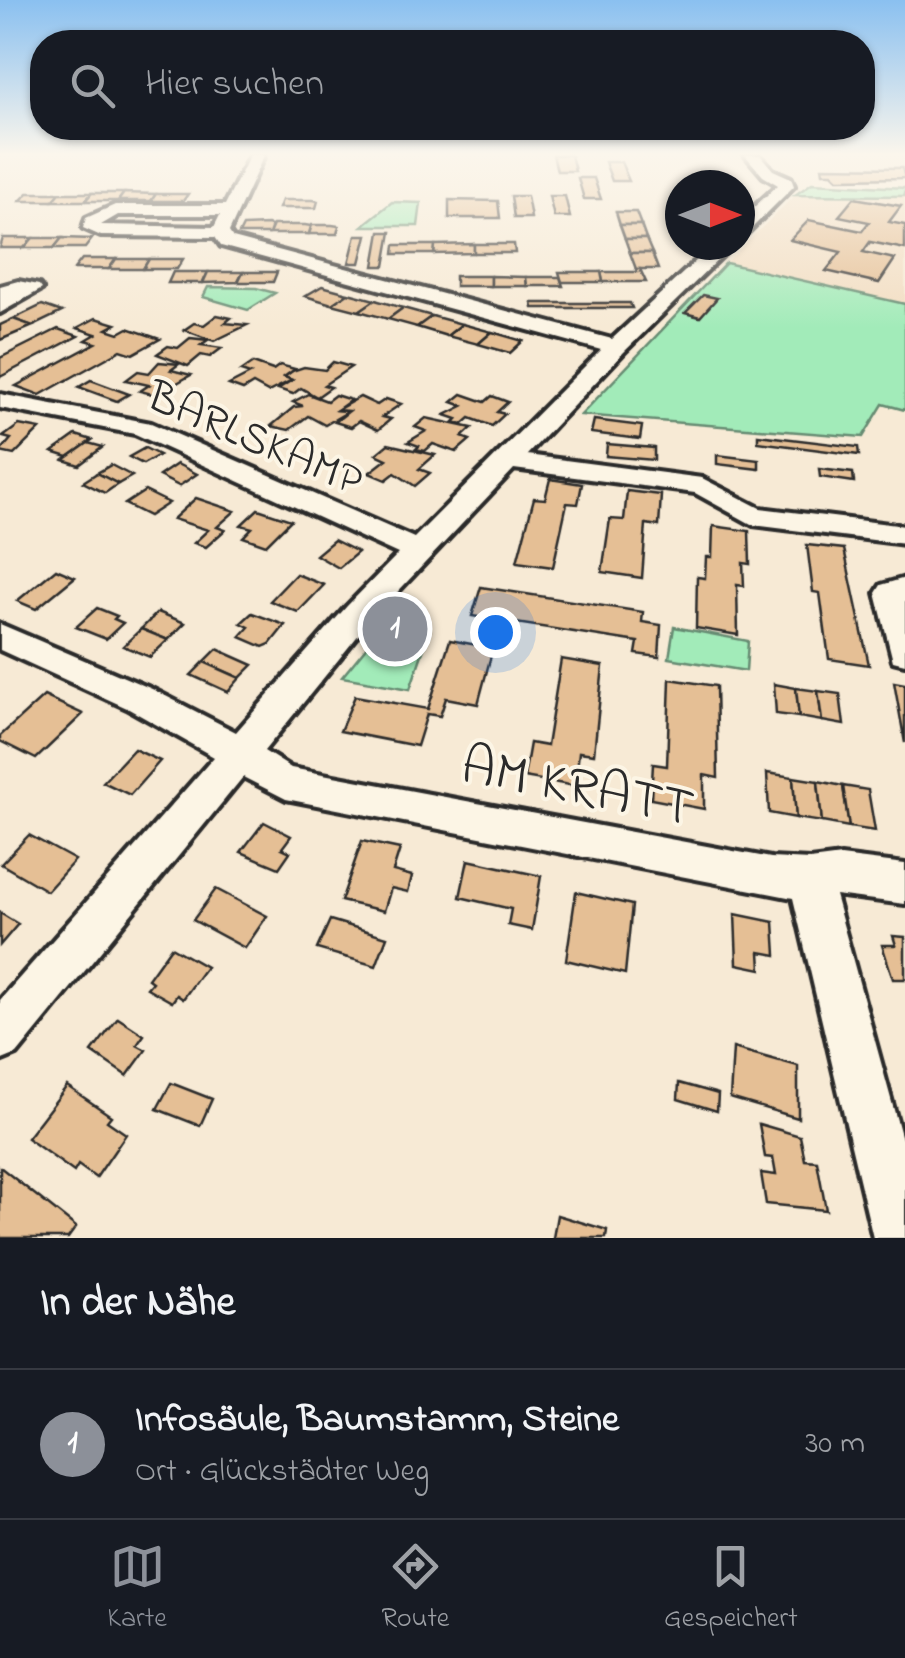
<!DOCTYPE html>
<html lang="de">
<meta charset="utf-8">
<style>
:root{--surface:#171b24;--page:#20242c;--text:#f1f3f6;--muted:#9ea1a6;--line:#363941;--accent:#8c9099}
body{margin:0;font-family:"Indie Flower",sans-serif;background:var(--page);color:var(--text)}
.compass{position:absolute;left:665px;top:170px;width:90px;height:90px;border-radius:50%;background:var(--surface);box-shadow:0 2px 8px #0004;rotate:90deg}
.you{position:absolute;left:495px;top:632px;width:35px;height:35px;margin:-25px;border:8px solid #fff;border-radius:50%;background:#1a73e8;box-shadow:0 0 0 15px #1a73e833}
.badge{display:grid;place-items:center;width:65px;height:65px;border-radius:50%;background:var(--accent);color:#fff;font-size:32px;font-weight:700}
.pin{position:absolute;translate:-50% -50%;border:5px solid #fff;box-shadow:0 2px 10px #0006}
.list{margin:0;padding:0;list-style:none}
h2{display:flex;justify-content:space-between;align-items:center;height:130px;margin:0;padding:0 40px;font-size:42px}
h2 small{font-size:32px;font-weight:400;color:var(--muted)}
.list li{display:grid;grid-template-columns:65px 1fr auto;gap:30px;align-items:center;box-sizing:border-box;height:150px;padding:0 40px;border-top:2px solid var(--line)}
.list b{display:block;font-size:38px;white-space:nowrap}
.list p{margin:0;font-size:32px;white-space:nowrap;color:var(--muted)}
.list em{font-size:32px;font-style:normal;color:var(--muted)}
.icon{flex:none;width:55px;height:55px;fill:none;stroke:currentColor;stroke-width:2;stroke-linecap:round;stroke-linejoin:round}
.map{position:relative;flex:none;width:905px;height:1238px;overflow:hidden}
.search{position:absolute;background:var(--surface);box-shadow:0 2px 8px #0004;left:30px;right:30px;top:30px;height:110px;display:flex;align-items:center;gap:25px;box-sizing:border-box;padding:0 35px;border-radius:40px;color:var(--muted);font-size:38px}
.sheet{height:280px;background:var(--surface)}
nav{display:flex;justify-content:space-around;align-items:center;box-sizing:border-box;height:140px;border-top:2px solid var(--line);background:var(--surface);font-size:28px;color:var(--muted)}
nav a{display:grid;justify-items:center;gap:5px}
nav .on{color:var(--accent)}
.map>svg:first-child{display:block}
</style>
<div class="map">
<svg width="905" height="1238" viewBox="0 0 905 1238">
<rect width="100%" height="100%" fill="#f7ead5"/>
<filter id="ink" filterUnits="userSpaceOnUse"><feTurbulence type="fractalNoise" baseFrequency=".01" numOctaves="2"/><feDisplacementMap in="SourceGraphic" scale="20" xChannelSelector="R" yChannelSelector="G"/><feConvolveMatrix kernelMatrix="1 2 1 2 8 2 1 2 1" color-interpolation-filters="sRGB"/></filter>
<g filter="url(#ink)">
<polygon fill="#f2ddc2" points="795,195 905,196 905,304 726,263"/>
<g fill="#a2ebb9" stroke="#668b72" stroke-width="2.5">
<polygon points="812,183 905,188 905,196 795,195"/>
<polygon points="392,202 421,203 418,226 362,226"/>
<polygon points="726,263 905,304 905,410 883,404 863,437 581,415"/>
<polygon points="208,287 256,288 275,293 248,310 203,297"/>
<polygon points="386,623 430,631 410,689 342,677"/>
<polygon points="674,627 748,641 746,671 669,658"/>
</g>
<g fill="#e5bf95" stroke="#2b2b2b" stroke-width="2.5">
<polygon points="553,155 571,155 575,171 557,171"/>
<polygon points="605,162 621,162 629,181 612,181"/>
<polygon points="822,167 902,168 905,178 838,179 832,173 823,173"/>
<polygon points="578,178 594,178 601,199 584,199"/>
<polygon points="28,193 60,193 53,201 20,201"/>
<polygon points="60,193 92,193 85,201 53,201"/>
<polygon points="92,193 124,193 118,201 85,201"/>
<polygon points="124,193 156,194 151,201 118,201"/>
<polygon points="156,194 188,194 183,201 151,201"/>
<polygon points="511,196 527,196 531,218 514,218"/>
<polygon points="549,196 565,196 570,217 554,217"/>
<polygon points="854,198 901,206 889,222 905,225 905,249 870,242 863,252 895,259 879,283 826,271 841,252 790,240 809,220 862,231 869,222 839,216"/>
<polygon points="282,200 313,200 318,201 316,208 279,208"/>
<polygon points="449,200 498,201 500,218 449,218"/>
<polygon points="616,212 636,212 641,225 620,225"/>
<polygon points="273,225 305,225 311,226 309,234 269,234"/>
<polygon points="312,225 332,225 339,226 337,234 309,234"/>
<polygon points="620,225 641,225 646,239 625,239"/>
<polygon points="243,226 267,225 272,226 269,234 239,234"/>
<polygon points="380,232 391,232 385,266 374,266"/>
<polygon points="356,235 367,235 360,263 349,263"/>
<polygon points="3,238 33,238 24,248 0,248"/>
<polygon points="33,238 62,238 54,248 24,248"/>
<polygon points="62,238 92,239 85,248 54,248"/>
<polygon points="625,239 646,239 652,253 630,253"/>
<polygon points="474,244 474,253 434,254 435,245"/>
<polygon points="474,244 514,244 515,253 474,253"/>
<polygon points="395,245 435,245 434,254 394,254"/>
<polygon points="630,253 652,253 658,269 636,269"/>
<polygon points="82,259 116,259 109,269 74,269"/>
<polygon points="116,259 149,259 143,269 109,269"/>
<polygon points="149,259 183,259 177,269 143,269"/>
<polygon points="636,269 640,269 646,282 603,282 601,272 637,272"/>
<polygon points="173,272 208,272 203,283 168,283"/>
<polygon points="208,272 243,272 238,282 203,283"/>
<polygon points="243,272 277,272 273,282 238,282"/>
<polygon points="559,272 601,272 603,282 562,282"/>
<rect x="455" y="276" width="36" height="10"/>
<polygon points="491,276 526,277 527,286 491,286"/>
<polygon points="526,277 560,277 563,286 527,286"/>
<polygon points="322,286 348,293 332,304 305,296"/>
<polygon points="348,293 375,300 359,311 332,304"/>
<polygon points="703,295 717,298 700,317 685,313"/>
<polygon points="375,300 403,308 388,319 359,311"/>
<polygon points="532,303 630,303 632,308 533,308"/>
<polygon points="42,305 62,312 33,326 13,319"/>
<polygon points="403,308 432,316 417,327 388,319"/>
<polygon points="217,315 231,318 225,323 247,325 214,341 184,330 194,323 204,325"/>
<polygon points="432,316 462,324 447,336 417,327"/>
<polygon points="96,318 116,324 107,329 119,333 128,328 160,339 133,354 121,350 40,395 16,386 96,343 86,340 96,334 77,328"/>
<polygon points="13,319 33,326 0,340 0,325"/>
<polygon points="462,324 492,332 478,344 447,336"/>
<polygon points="58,329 78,336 0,377 0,358"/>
<polygon points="492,332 523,341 510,353 478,344"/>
<polygon points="190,338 208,340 201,345 222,348 210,357 201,355 188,366 157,354 168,346 178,348"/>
<polygon points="159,362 179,364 171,370 191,375 156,395 140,391 149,385 126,380 138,371 149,373"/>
<polygon points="333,362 351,367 324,385 331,387 317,397 301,388 293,394 278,389 292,380 284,377 292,371 304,367 325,370"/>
<polygon points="253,363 273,370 280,365 295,369 284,377 292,380 268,392 253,384 243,390 229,385 250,374 241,371"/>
<polygon points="91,380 129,394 117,401 79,387"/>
<polygon points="308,394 327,401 335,395 351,400 337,410 349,411 325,425 308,416 289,430 271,426 294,407 303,406 293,402"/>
<polygon points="462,394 485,402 492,396 508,402 497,412 505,414 492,426 470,418 462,425 454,422 457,419 445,415 463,406 452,402"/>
<polygon points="360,397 377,405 386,399 401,404 382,417 391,419 378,430 359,421 351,427 335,422 349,411 337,410"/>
<polygon points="426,418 472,428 462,437 470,440 456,452 433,444 425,451 416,449 419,446 408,442 426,431 415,427"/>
<polygon points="594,420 642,426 640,439 591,433"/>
<polygon points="19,425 40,429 14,455 0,452 11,439 3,437"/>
<polygon points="76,435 92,440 68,457 52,452"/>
<polygon points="758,435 858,447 859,455 758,442"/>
<polygon points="88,443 103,447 79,465 64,460"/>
<polygon points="388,444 435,455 419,469 430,473 415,486 395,473 386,480 369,473 387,459 376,454"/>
<polygon points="607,444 654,448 654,460 606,456"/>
<polygon points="145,448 159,455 143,464 129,457"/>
<polygon points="717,455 759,460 759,469 717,464"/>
<polygon points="177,464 197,474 179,486 159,476"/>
<polygon points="111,465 132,476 118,484 97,473"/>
<polygon points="819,469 853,473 854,482 820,477"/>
<polygon points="97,473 118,484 105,493 83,482"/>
<polygon points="550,479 582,484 578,504 567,503 553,567 517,562 534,498 545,499"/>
<polygon points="145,491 169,503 149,516 125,504"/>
<polygon points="627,491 661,495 659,526 646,524 642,578 602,572 610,519 624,520"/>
<polygon points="196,498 235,511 217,527 225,530 206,547 194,543 208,530 173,519"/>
<polygon points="258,509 291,520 266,545 243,537 252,528 241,525"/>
<polygon points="713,526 749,531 750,564 743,563 744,586 737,585 738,635 696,628 697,577 705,578 706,557 712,557"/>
<polygon points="334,540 358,552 339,568 316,555"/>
<polygon points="807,545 844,549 869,665 829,659 820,593 813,592"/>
<polygon points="56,569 75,577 36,609 17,601"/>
<polygon points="296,574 324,585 298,612 270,601"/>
<polygon points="481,587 643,612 642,622 661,625 659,657 636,654 638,642 472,616"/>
<polygon points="97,608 117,616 114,619 123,623 106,639 76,627"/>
<polygon points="158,612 185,623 168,640 141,629"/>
<polygon points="252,613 285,625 270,644 263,647 240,637 249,627 241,623"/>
<polygon points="141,629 168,640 150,657 123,646"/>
<polygon points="450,640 493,648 478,704 446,698 440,716 427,714 417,746 340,731 355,696 428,709"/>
<polygon points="217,649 253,665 240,678 204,662"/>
<polygon points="561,659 603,666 594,754 579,752 575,786 524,777 530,743 547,746"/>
<polygon points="204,662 240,678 228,692 191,675"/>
<polygon points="670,679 716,686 718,778 704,775 704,809 651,799 653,764 667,766"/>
<polygon points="894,682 905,684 905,743"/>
<polygon points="774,684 796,688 799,717 776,714"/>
<polygon points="796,688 818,691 822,721 799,717"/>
<polygon points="818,691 840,694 844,725 822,721"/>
<polygon points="44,696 83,714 36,759 0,741 0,736"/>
<polygon points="134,749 160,761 130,795 103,782"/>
<polygon points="767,773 793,777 796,818 769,813"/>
<polygon points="793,777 818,781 822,822 796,818"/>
<polygon points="818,781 843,786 849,827 822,822"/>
<polygon points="843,786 868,790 875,831 849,827"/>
<polygon points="264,822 291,836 282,848 290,852 279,868 241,852"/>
<polygon points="29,835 75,860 47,891 1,864"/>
<polygon points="362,841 400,849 393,871 412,876 408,892 391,888 384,911 341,901"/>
<polygon points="468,860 541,876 532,930 508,925 511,909 460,897"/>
<polygon points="216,889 267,916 245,948 193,920"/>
<polygon points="576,892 632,905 625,974 566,960"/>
<polygon points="0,913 18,924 0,945"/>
<polygon points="735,914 774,922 776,955 760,952 761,969 737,964"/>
<polygon points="330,920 387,937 376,966 317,949"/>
<polygon points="893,936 905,937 905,979 893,979 882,945 896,945"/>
<polygon points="171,947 206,967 183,999 177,995 172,1002 147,988 152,982 148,979"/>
<polygon points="118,1018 144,1035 137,1045 146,1050 127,1076 92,1052"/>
<polygon points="733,1048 798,1066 798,1118 730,1098"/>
<polygon points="171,1083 212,1099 200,1126 157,1109"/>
<polygon points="679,1083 718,1094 717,1111 678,1099"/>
<polygon points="67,1086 111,1116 107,1121 126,1134 96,1178 78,1165 74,1172 27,1138"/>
<polygon points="759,1124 800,1136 805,1160 817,1161 826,1210 766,1204 761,1173 776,1175 773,1158 765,1157"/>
<polygon points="0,1167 76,1227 68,1238 0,1238"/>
<polygon points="557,1215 607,1230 606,1238 553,1238"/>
</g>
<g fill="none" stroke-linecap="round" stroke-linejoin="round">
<g stroke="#2b2b2b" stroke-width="8">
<g id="minor">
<path d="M250,155H264L229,232L233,238L612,339L713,245H733L624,352L527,455L702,478L760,508L905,526V544L753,525L695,493L514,469L369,622L264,751L291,768L771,858L810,860L841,856L905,864V904L835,895L905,1150V1238H873L793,898L286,799L243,777L17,1054L0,1061V1000L214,757L127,708L0,650V624L152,689L236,732L347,606L398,554L135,434L0,408V394L151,423L414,538L601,350L221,246L215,237L101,236L83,228L86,218L115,205H225ZM118,215H220L214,227L101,225Z"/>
<polygon points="745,155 760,155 773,170 791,178 794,186 746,234 740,235 740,220 778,185 763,176"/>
<polygon points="18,281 39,285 42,289 0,313 0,286"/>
<polygon points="905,578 905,664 893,661 876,593 881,585"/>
</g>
</g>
<use href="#minor" fill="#fcf5e5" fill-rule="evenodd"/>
</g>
</g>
<linearGradient id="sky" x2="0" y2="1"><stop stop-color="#8ac0f0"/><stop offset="0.47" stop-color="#fbf6ec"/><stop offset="1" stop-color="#fbf6ec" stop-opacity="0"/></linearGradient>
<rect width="905" height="328" fill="url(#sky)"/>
<g text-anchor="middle" stroke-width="8" stroke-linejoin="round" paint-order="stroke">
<g font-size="45" fill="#2b2b2b" stroke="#fcf5e5">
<text transform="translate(256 436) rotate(23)" y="16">BARLSKAMP</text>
</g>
<g font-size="55" fill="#2b2b2b" stroke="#fcf5e5">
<text transform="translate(578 784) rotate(11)" y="19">AM KRATT</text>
</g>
</g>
</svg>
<svg class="compass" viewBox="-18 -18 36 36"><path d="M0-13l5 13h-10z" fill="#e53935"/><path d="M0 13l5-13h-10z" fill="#9ea1a6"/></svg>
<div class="you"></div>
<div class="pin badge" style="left:395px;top:629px">1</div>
<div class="search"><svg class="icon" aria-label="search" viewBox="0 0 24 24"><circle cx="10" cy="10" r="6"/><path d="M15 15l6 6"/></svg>Hier suchen</div>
</div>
<section class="sheet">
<h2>In der Nähe<small></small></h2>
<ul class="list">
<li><span class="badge">1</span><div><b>Infosäule, Baumstamm, Steine</b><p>Ort · Glückstädter Weg</p></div><em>30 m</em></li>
</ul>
</section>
<nav>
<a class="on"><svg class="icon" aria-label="map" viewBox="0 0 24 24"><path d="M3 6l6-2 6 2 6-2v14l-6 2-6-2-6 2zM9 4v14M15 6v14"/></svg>Karte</a>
<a><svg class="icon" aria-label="directions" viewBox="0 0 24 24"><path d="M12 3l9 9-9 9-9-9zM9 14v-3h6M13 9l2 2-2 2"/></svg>Route</a>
<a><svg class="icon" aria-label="saved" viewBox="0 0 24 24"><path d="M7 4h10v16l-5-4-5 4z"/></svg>Gespeichert</a>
</nav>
